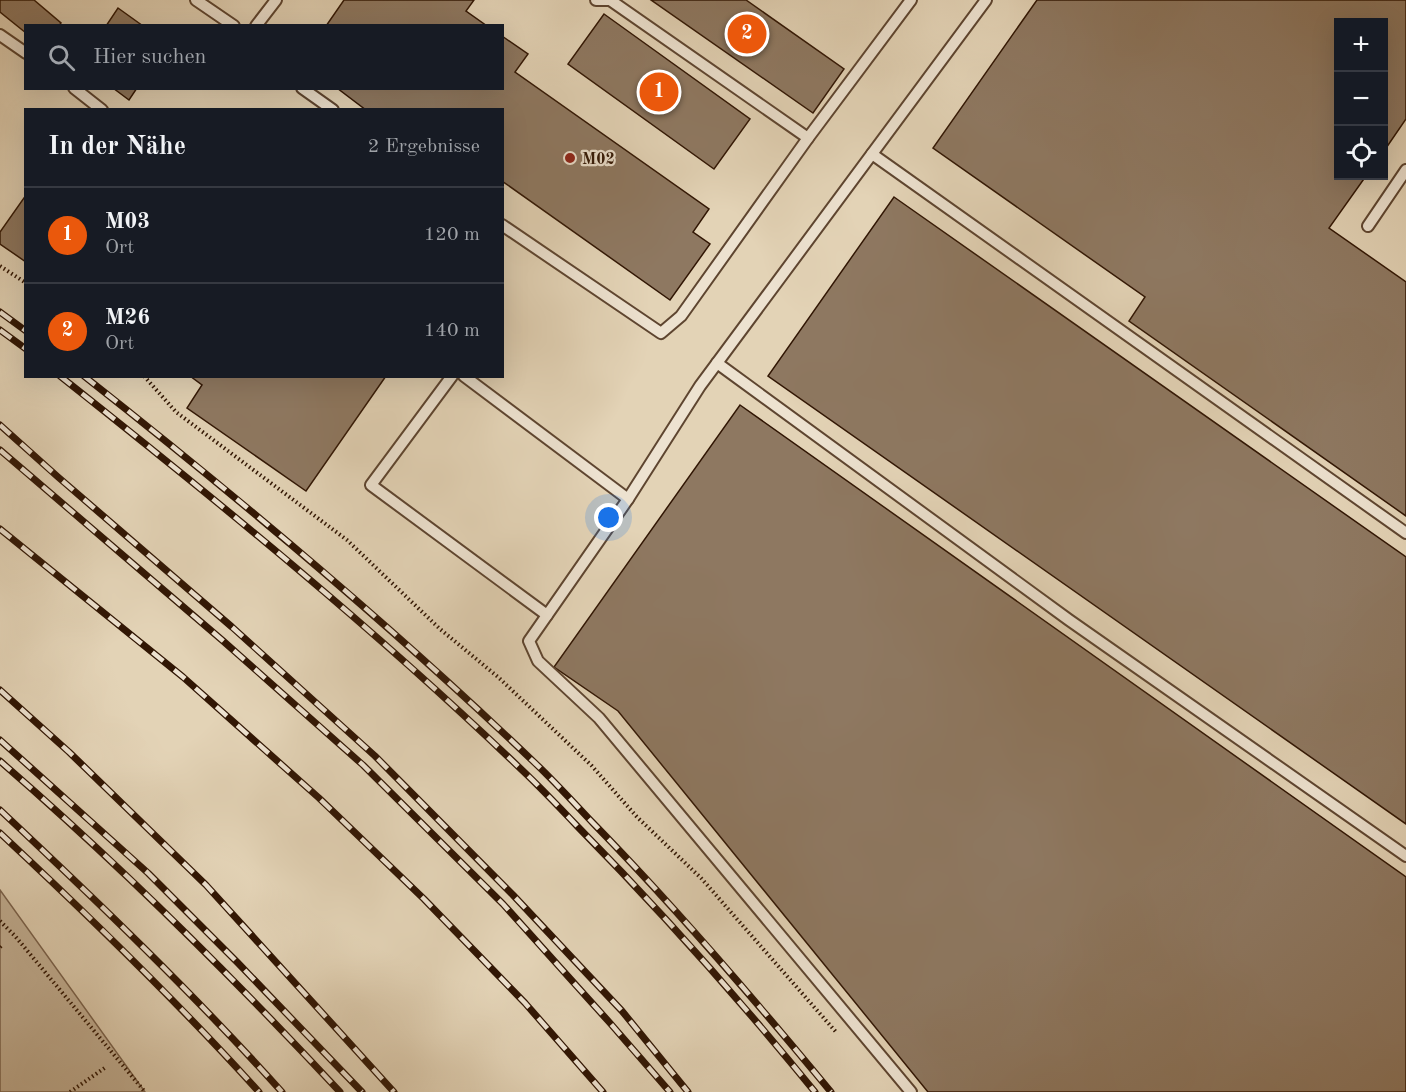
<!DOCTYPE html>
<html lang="de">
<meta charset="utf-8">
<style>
:root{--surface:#171b24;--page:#20242c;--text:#f1f3f6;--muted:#9ea1a6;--line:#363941;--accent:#ea580c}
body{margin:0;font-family:"Old Standard TT",serif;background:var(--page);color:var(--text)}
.controls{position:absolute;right:18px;top:18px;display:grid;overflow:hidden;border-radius:0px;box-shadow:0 6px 24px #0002}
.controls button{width:54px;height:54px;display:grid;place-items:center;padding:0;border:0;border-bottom:2px solid var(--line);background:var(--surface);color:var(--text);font:30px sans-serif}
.you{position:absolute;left:609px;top:518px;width:21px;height:21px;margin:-15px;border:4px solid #fff;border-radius:50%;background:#1a73e8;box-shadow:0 0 0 9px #1a73e833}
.badge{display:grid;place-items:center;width:39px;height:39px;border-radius:50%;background:var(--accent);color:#fff;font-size:20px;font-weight:700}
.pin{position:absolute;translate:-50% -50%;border:3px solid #fff;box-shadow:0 2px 6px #0006}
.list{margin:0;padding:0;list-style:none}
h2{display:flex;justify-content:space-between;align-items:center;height:78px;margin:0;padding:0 24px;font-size:26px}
h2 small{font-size:20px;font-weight:400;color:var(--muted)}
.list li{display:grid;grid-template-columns:39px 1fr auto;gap:18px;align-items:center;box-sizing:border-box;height:96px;padding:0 24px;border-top:2px solid var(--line)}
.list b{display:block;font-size:22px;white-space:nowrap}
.list p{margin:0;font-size:20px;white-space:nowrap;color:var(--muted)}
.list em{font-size:20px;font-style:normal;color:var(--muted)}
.icon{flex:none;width:33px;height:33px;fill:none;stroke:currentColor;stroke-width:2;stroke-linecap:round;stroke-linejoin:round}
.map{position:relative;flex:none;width:1406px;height:1092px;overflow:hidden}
.search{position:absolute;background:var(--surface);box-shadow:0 6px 24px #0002;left:24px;top:24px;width:480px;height:66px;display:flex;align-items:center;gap:15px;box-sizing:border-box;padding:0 21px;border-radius:0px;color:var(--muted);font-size:22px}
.panel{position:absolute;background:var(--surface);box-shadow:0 6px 24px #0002;left:24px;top:108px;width:480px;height:270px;border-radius:0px}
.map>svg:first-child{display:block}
</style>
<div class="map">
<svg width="1406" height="1092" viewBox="0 0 1406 1092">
<rect width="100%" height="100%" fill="#e3d3b6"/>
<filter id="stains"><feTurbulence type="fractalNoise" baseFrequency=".00333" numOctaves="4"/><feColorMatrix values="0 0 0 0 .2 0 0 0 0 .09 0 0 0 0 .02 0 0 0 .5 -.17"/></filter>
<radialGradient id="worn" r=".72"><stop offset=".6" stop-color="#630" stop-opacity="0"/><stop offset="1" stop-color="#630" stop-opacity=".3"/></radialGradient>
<polygon fill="#c5b398" stroke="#7b644e" stroke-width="1.5" points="0,890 145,1092 0,1092"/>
<g fill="#8e7861" stroke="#311604" stroke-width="1.5">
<polygon points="0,0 34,0 61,23 59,26 26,26 26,33 0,12"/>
<polygon points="344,0 474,0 466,11 487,26 326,26"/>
<polygon points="651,0 746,0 844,69 813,113"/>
<polygon points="1037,0 1406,0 1406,119 1384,151 1384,22 1338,22 1338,176 1366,176 1329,228 1406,282 1406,516 1129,321 1145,297 933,148"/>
<polygon points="118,8 143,26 106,26"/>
<polygon points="604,14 750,119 714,169 568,64"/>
<polygon points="502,36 528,54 515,72 709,209 693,232 710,244 670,300 502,181 502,110 366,110 337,88 502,88"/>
<polygon points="113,88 137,88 129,100"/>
<polygon points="26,195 26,262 0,244 0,232"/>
<polygon points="894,197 1406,557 1406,824 768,376"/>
<polygon points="190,376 386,376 306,491 187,408 202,385"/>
<polygon points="740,405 1406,877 1406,1092 928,1092 618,711 554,667"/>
</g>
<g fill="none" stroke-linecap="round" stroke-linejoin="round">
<g stroke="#5e4530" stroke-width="14">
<g id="lane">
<polyline points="196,0 234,26"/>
<polyline points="596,0 610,0 808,138"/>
<polyline points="256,26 276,0"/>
<polyline points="0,35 26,53"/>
<polyline points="74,88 102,110"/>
<polyline points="302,88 333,110"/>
<polyline points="872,154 1406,533"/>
<polyline points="502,225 661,333 681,316 808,138 911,0"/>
<polyline points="1368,226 1406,170"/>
<polyline points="717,363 1069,620 1406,856"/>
<polyline points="452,376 371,485 547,615"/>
<polyline points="464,376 628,499"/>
<polyline points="911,1092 599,718 538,661 529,641 628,499 700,386 986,0"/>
</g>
</g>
<g stroke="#311604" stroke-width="4" stroke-dasharray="1.5 3" stroke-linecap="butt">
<polyline points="0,266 26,283"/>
<polyline points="144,376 176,412 347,540 440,629 498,677 592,766 637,817 701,878 836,1032"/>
<polyline points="0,921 15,936 145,1092"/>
<polyline points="0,947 3,944"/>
<polyline points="70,1092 106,1067"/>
</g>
<use href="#lane" stroke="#ede2d0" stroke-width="10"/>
<g stroke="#311604" stroke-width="7">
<g id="rail">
<polyline points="0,312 26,331"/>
<polyline points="0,330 26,349"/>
<path d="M60,376C219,502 376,630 523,771C542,789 560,808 578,827C661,911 740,1000 815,1092"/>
<path d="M84,376C240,499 392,626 535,763C555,782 574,803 593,823C677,909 755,1000 831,1092"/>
<polyline points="0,425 58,477 232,627 375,756 513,895 622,1011 688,1092"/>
<polyline points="0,450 222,640 363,765 503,904 610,1023 670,1092"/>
<polyline points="0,529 183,677 319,798 424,899 525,1003 603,1092"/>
<polyline points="0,690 69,752 206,885 394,1092"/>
<polyline points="0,740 148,873 238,963 362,1092"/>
<path d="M0,761C120,865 232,976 340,1092"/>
<path d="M0,810C97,901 193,993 282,1092"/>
<path d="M0,833C89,916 177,1001 259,1092"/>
</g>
</g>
<use href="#rail" stroke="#ede2d0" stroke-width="4.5" stroke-dasharray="14" stroke-linecap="butt"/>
</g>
<circle fill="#8f2418" stroke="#ede2d0" stroke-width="2" cx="570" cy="158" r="6"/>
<g text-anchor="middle" stroke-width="4.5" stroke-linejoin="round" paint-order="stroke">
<g font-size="16" font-weight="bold" fill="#311604" stroke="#ede2d0" text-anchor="start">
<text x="582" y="164">M02</text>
</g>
</g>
<rect width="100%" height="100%" filter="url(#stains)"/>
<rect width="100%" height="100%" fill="url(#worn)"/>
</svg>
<div class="controls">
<button>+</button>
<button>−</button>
<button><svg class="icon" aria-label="locate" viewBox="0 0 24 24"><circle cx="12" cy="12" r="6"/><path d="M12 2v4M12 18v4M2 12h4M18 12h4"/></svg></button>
</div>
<div class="you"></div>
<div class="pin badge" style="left:659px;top:92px">1</div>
<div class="pin badge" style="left:747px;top:34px">2</div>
<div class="search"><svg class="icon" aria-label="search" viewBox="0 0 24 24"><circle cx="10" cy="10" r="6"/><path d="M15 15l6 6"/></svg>Hier suchen</div>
<section class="panel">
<h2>In der Nähe<small>2 Ergebnisse</small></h2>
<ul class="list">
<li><span class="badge">1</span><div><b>M03</b><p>Ort</p></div><em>120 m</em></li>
<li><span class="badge">2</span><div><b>M26</b><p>Ort</p></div><em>140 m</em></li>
</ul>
</section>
</div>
